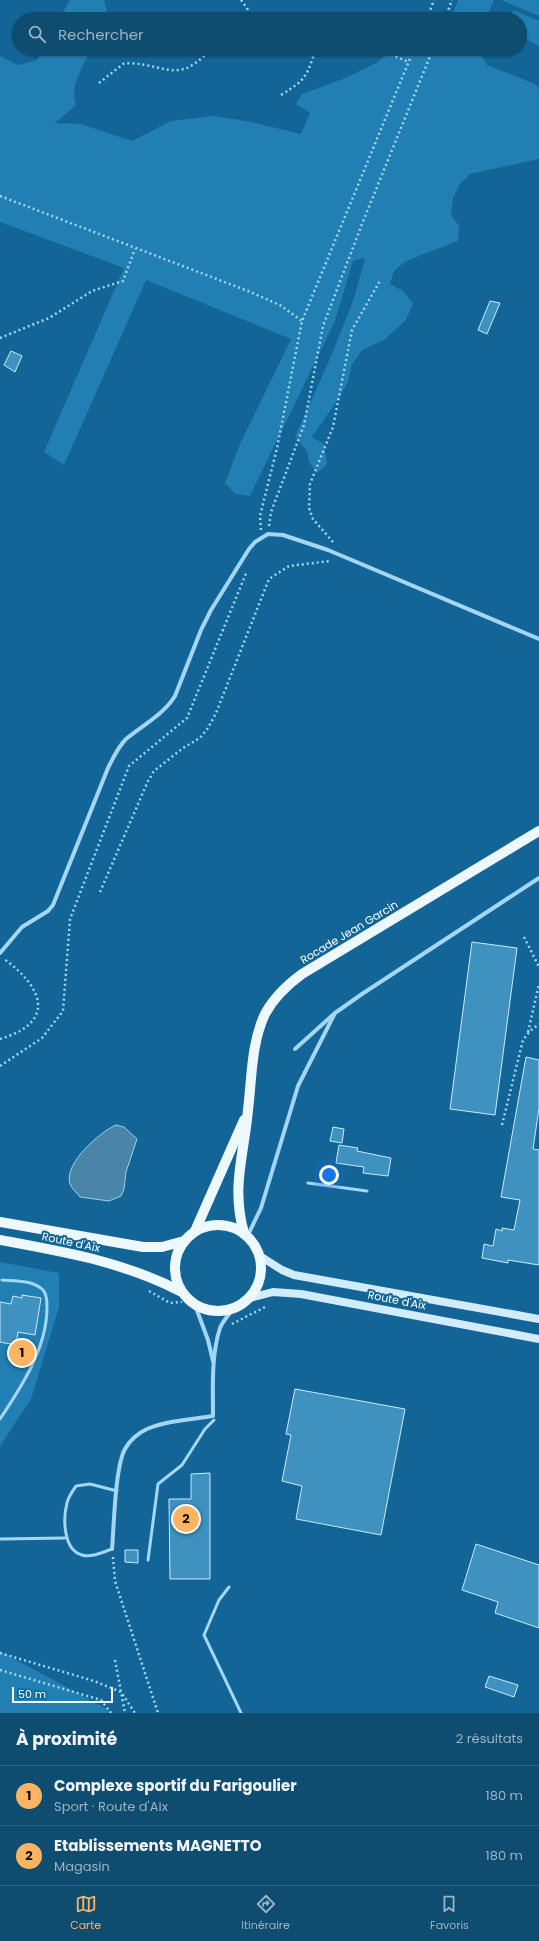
<!DOCTYPE html>
<html lang="fr">
<meta charset="utf-8">
<style>
:root{--surface:#0e4c70;--page:#1c5678;--text:#f1f3f6;--muted:#9bb4c3;--line:#2e6383;--accent:#ffb464}
body{margin:0;font-family:Poppins,sans-serif;background:var(--page);color:var(--text)}
.scale{position:absolute;left:12px;bottom:10px;width:101px;box-sizing:border-box;padding-left:4px;border:2px solid #fff;border-top:0;font-size:11px;line-height:14px;white-space:nowrap;color:#fff;-webkit-text-stroke:3px #126596;paint-order:stroke}
.you{position:absolute;left:329px;top:1175px;width:14px;height:14px;margin:-10px;border:3px solid #fff;border-radius:50%;background:#1a73e8;box-shadow:0 0 0 6px #1a73e833}
.badge{display:grid;place-items:center;width:26px;height:26px;border-radius:50%;background:var(--accent);color:#111;font-size:13px;font-weight:700}
.pin{position:absolute;translate:-50% -50%;border:2px solid #fff;box-shadow:0 1px 4px #0006}
.list{margin:0;padding:0;list-style:none}
h2{display:flex;justify-content:space-between;align-items:center;height:52px;margin:0;padding:0 16px;font-size:17px}
h2 small{font-size:13px;font-weight:400;color:var(--muted)}
.list li{display:grid;grid-template-columns:26px 1fr auto;gap:12px;align-items:center;box-sizing:border-box;height:60px;padding:0 16px;border-top:1px solid var(--line)}
.list b{display:block;font-size:15px;white-space:nowrap}
.list p{margin:0;font-size:13px;white-space:nowrap;color:var(--muted)}
.list em{font-size:13px;font-style:normal;color:var(--muted)}
.icon{flex:none;width:22px;height:22px;fill:none;stroke:currentColor;stroke-width:2;stroke-linecap:round;stroke-linejoin:round}
.map{position:relative;flex:none;width:539px;height:1713px;overflow:hidden}
.search{position:absolute;background:var(--surface);box-shadow:0 1px 3px #0004;left:12px;right:12px;top:12px;height:44px;display:flex;align-items:center;gap:10px;box-sizing:border-box;padding:0 14px;border-radius:22px;color:var(--muted);font-size:15px}
.sheet{height:172px;background:var(--surface)}
nav{display:flex;justify-content:space-around;align-items:center;box-sizing:border-box;height:56px;border-top:1px solid var(--line);background:var(--surface);font-size:11px;color:var(--muted)}
nav a{display:grid;justify-items:center;gap:2px}
nav .on{color:var(--accent)}
.map>svg:first-child{display:block}
</style>
<div class="map">
<svg width="539" height="1713" viewBox="0 0 539 1713">
<rect width="100%" height="100%" fill="#126596"/>
<g fill="#217fb3">
<polygon points="70,0 104,0 108,17 107,19 59,19"/>
<polygon points="458,0 494,0 486,19 451,19"/>
<polygon points="503,0 539,0 539,16 503,1"/>
<polygon points="513,10 539,21 539,46 520,36 520,19 510,19"/>
<path d="M43,49H91C83,66 69,87 76,105L55,123L81,124L132,141L171,121L212,116L247,121L301,134L310,113L296,104L302,94L343,79L378,62L390,52L372,51L373,49H477L487,65L535,84L539,89V159L470,174L460,184L453,198L451,215L459,226L458,241L406,261L394,271L390,284L403,291L413,303L406,320L384,340L362,350L352,364L348,382L337,401L312,437L324,444L327,464L317,473L309,462L307,451L295,437L332,354L354,298L365,258L353,261L335,321L250,496L235,494L225,483L239,446L291,339L146,280L64,465L44,452L124,268L0,222V56L18,65L37,60Z"/>
<polygon points="0,1262 59,1273 59,1307 31,1399 0,1446"/>
<polygon points="0,1651 114,1713 0,1713"/>
</g>
<path fill="#4a84a6" stroke="#94d4f6" d="M116,1125L124,1127L137,1139L126,1172L124,1189L121,1196L109,1201L80,1197C77,1193 72,1189 70,1184C63,1164 100,1132 116,1125Z"/>
<g fill="#3f91bf" stroke="#caebfd">
<polygon points="490,301 500,303 487,334 478,330"/>
<polygon points="11,351 22,356 15,372 4,365"/>
<polygon points="472,942 517,948 495,1115 450,1109"/>
<polygon points="526,1057 539,1060 539,1108 533,1149 539,1150 539,1265 508,1260 508,1263 482,1258 484,1244 493,1246 496,1229 502,1231 502,1228 514,1230 520,1200 501,1197"/>
<polygon points="333,1127 344,1129 342,1143 330,1141"/>
<polygon points="339,1145 358,1148 357,1151 391,1158 388,1176 363,1173 364,1167 336,1163"/>
<polygon points="22,1295 41,1298 35,1335 18,1332 16,1345 0,1342 0,1302 11,1304 13,1296 22,1298"/>
<polygon points="295,1389 405,1409 381,1535 296,1519 302,1486 282,1481 291,1435 286,1434"/>
<polygon points="210,1473 210,1579 170,1579 169,1499 191,1499 191,1474"/>
<polygon points="476,1544 539,1565 539,1628 495,1613 498,1602 462,1590"/>
<polygon points="125,1550 138,1550 138,1563 125,1562"/>
<polygon points="489,1676 518,1685 514,1697 485,1687"/>
</g>
<g fill="none" stroke-linecap="round" stroke-linejoin="round">
<g stroke="#a2d6f3" stroke-width="2.5" stroke-dasharray="2 3" stroke-linecap="butt">
<polyline points="241,0 247,8 251,19"/>
<polyline points="427,19 434,0"/>
<polyline points="445,19 452,0"/>
<polyline points="377,49 409,62"/>
<path d="M99,83L123,64L130,63C170,66 178,84 211,49"/>
<path d="M281,95C307,79 306,77 316,49"/>
<polyline points="0,196 248,291 280,305 302,321"/>
<polyline points="0,338 49,318 92,291 123,281 135,249"/>
<polyline points="269,526 271,512 304,425 323,326 362,224 433,49"/>
<polyline points="261,530 260,516 277,448 302,321 414,49"/>
<polyline points="333,542 313,519 309,508 310,484 333,427 352,330 381,279"/>
<polyline points="100,892 148,781 154,771 183,748 200,738 208,728 216,713 269,579 289,566 330,561"/>
<polyline points="524,937 539,967"/>
<polyline points="528,1032 539,984"/>
<path d="M0,1039C7,1037 14,1034 20,1031C58,1009 28,976 4,959"/>
<polyline points="0,1066 42,1038 63,1011 70,919 129,766 187,718 247,571"/>
<polyline points="502,1125 523,1040 530,1031 539,1024"/>
<polyline points="149,1291 170,1303 182,1302"/>
<polyline points="232,1324 267,1306"/>
<polyline points="113,1557 115,1581 158,1713"/>
<polyline points="0,1653 94,1681 121,1692 135,1713"/>
<polyline points="115,1660 125,1713"/>
<polyline points="0,1670 101,1700 111,1713"/>
</g>
<g stroke="#a2d6f3" stroke-width="3">
<polyline points="308,1183 367,1191"/>
<path d="M0,1419C22,1386 47,1348 47,1307C47,1302 47,1294 43,1290C33,1280 15,1281 2,1280"/>
<polyline points="0,1539 65,1538"/>
<path d="M112,1549C103,1552 91,1558 82,1555C63,1550 63,1518 67,1503C68,1497 73,1491 76,1486L90,1484L117,1491"/>
<polyline points="148,1560 158,1484 182,1465 205,1429 214,1420"/>
<polyline points="229,1587 219,1600 204,1635 241,1713"/>
</g>
<g stroke="#a2d6f3" stroke-width="4">
<path d="M0,953L22,927L48,911L53,905L108,768C113,758 118,747 126,739C143,725 163,715 175,696L201,630L211,610L249,549L255,542L268,534L283,535L328,550L539,639"/>
<polyline points="295,1049 335,1013 362,994 539,878"/>
<polyline points="247,1237 261,1208 298,1086 334,1015"/>
<polyline points="195,1305 208,1340 213,1361"/>
<path d="M112,1549C114,1526 115,1467 125,1449C129,1441 138,1433 147,1429C166,1421 192,1419 213,1416C213,1388 211,1356 220,1328C223,1321 228,1316 232,1310"/>
</g>
<g stroke="#d1ecfd" stroke-width="8">
<polyline points="260,1256 282,1270 294,1275 539,1319"/>
<polyline points="250,1298 273,1292 301,1294 539,1339"/>
</g>
<g stroke="#eef8ff" stroke-width="10">
<polyline points="0,1222 143,1247 162,1247 184,1241"/>
<circle cx="218" cy="1268" r="43"/>
<polyline points="195,1231 244,1120"/>
<path d="M244,1233C231,1187 244,1155 248,1110C252,1077 251,1044 265,1014C274,997 287,985 302,974L539,831"/>
<path d="M0,1240C64,1252 121,1261 180,1291"/>
</g>
</g>
<g text-anchor="middle" stroke-width="4" stroke-linejoin="round" paint-order="stroke">
<g font-size="11" fill="#fff" stroke="#126596">
<text transform="translate(349 932) rotate(-31)" y="4">Rocade Jean Garcin</text>
<text transform="translate(71 1242) rotate(12)" y="4">Route d'Aix</text>
<text transform="translate(397 1300) rotate(11)" y="4">Route d'Aix</text>
</g>
</g>
</svg>
<div class="scale">50 m</div>
<div class="you"></div>
<div class="pin badge" style="left:22px;top:1353px">1</div>
<div class="pin badge" style="left:186px;top:1519px">2</div>
<div class="search"><svg class="icon" aria-label="search" viewBox="0 0 24 24"><circle cx="10" cy="10" r="6"/><path d="M15 15l6 6"/></svg>Rechercher</div>
</div>
<section class="sheet">
<h2>À proximité<small>2 résultats</small></h2>
<ul class="list">
<li><span class="badge">1</span><div><b>Complexe sportif du Farigoulier</b><p>Sport · Route d'Aix</p></div><em>180 m</em></li>
<li><span class="badge">2</span><div><b>Etablissements MAGNETTO</b><p>Magasin</p></div><em>180 m</em></li>
</ul>
</section>
<nav>
<a class="on"><svg class="icon" aria-label="map" viewBox="0 0 24 24"><path d="M3 6l6-2 6 2 6-2v14l-6 2-6-2-6 2zM9 4v14M15 6v14"/></svg>Carte</a>
<a><svg class="icon" aria-label="directions" viewBox="0 0 24 24"><path d="M12 3l9 9-9 9-9-9zM9 14v-3h6M13 9l2 2-2 2"/></svg>Itinéraire</a>
<a><svg class="icon" aria-label="saved" viewBox="0 0 24 24"><path d="M7 4h10v16l-5-4-5 4z"/></svg>Favoris</a>
</nav>
